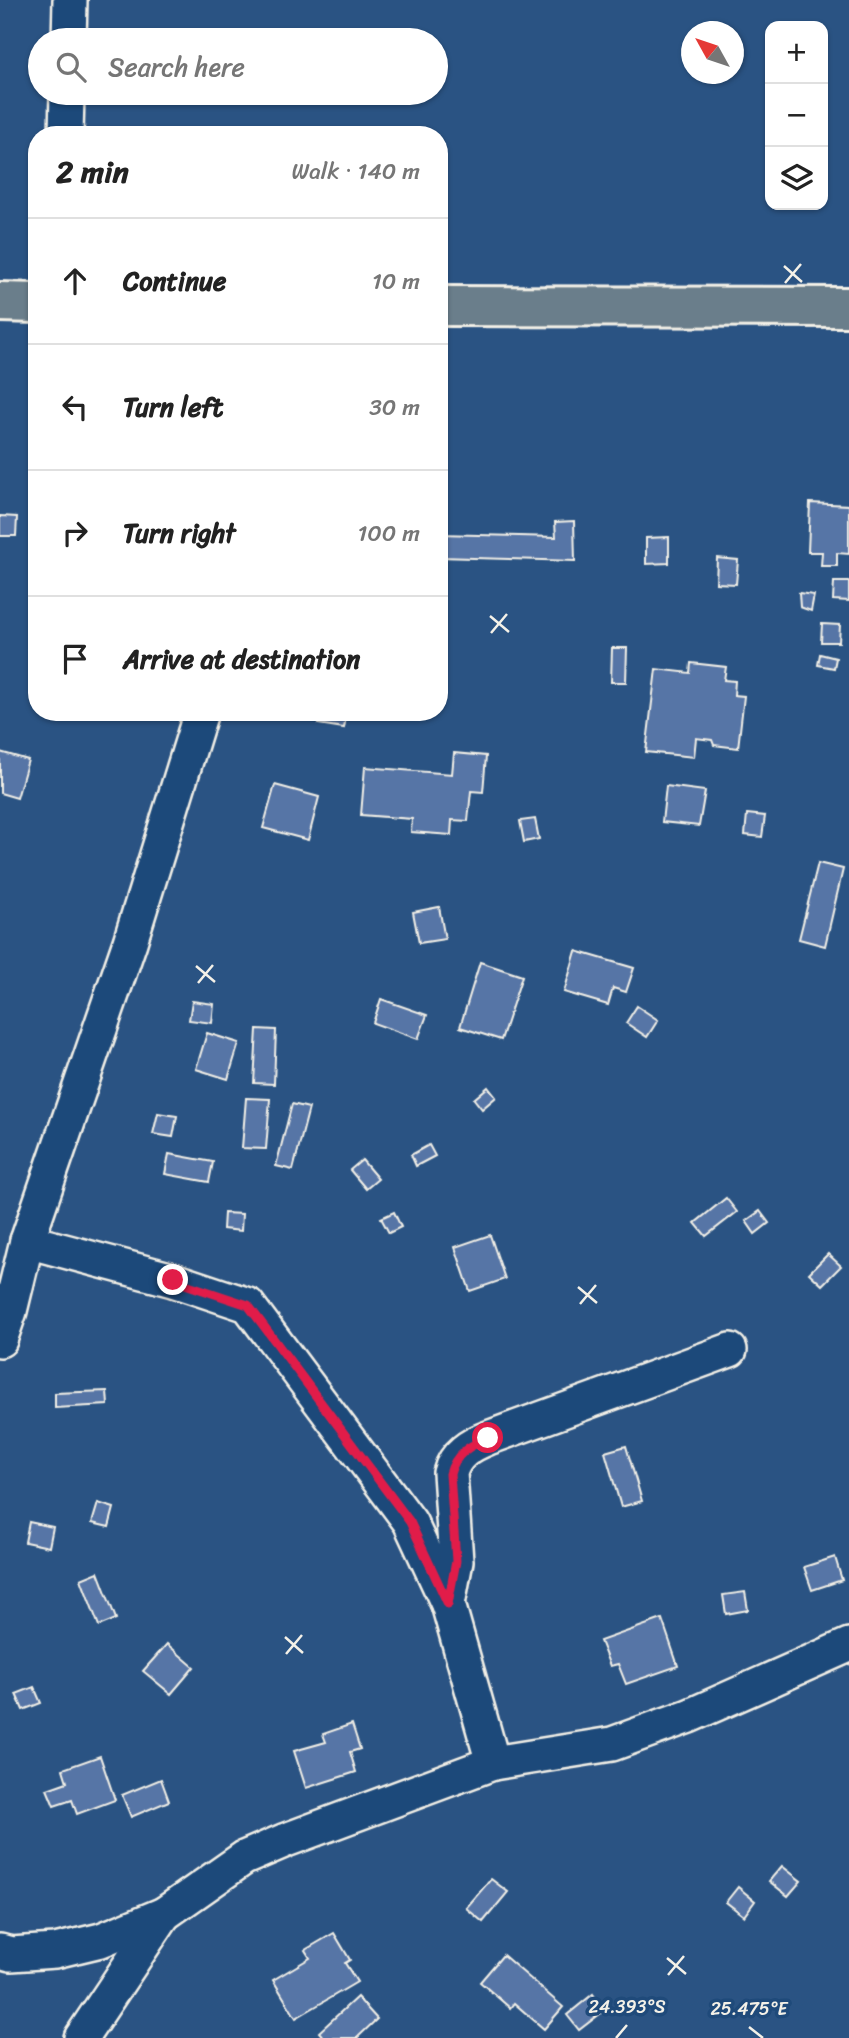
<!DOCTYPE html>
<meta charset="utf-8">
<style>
:root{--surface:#fff;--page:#f2f2f2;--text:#222;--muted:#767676;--line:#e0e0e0}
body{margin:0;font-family:Sriracha,sans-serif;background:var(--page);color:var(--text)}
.controls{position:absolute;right:21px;top:21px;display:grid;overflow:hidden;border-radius:14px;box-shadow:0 2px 5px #0004}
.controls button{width:63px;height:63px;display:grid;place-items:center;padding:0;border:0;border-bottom:2px solid var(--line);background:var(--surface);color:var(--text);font:35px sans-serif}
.compass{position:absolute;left:681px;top:21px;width:63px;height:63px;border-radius:50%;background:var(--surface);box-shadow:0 2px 5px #0004;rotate:310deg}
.stop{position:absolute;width:21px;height:21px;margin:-16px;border:5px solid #e11d48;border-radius:50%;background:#fff}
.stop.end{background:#e11d48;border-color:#fff;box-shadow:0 2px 7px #0008}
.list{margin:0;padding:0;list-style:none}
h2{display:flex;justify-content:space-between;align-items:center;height:91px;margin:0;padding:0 28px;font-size:30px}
h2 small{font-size:23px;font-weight:400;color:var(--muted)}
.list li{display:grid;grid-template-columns:46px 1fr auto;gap:21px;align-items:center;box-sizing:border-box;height:126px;padding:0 28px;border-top:2px solid var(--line)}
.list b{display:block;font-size:26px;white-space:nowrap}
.list em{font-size:23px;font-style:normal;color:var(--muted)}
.icon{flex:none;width:38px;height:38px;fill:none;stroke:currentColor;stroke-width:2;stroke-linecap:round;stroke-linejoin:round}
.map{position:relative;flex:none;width:849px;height:2038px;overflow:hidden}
.search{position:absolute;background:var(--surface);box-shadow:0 2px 5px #0004;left:28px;top:28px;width:420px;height:77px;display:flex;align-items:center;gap:18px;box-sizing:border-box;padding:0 24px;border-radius:38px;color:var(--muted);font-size:26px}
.panel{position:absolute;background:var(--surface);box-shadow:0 2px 5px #0004;left:28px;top:126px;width:420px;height:595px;border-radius:28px}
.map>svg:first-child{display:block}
</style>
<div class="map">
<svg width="849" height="2038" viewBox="0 0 849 2038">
<rect width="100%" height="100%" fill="#2a5383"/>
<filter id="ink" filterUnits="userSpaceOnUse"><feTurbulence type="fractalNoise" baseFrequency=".0143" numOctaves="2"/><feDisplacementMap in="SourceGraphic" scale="14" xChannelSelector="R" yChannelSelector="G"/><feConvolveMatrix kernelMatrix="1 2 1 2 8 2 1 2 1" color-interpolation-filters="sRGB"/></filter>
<g filter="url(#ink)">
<g fill="#5775a6" stroke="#f4f1e8" stroke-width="2">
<polygon points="810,503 849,505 849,554 837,553 837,566 821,566 822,552 808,552"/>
<polygon points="0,516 17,517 16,536 0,536"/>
<polygon points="574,521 575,561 439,557 439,534 556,537 555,522"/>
<polygon points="669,537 669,563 646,564 646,538"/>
<polygon points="717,558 738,560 736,584 716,583"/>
<polygon points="834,582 849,582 849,601 833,600"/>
<polygon points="799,593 814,595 811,611 800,607"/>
<polygon points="37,618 37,651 28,648"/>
<polygon points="822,624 840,625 839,642 821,642"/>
<polygon points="612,648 627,648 626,682 611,682"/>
<polygon points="820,654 836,658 834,668 818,665"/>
<polygon points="691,663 726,667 724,680 735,681 734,695 744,696 738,748 714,745 712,740 696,738 694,757 646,752 656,669 690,673"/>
<polygon points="321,712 347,712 344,728 318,724"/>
<polygon points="0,752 28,760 17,798 0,793"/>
<polygon points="454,753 486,756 483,792 471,791 468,821 452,820 451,835 411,832 412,819 361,815 365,767 452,774"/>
<polygon points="275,785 319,797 308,840 263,828"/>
<polygon points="666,786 705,791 699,826 662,822"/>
<polygon points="747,814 765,816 762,837 745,835"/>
<polygon points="535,819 539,839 524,842 520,821"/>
<polygon points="818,863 843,869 825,946 799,939"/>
<polygon points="439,907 445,939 419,943 413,912"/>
<polygon points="576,951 634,968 626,992 613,988 608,1005 564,992"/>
<polygon points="480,962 522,976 501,1040 460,1027"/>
<polygon points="381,999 427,1015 418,1039 373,1023"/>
<polygon points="192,1001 214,1004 212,1023 189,1020"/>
<polygon points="637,1006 658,1020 647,1037 626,1023"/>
<polygon points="257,1029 276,1030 274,1084 254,1083"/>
<polygon points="207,1033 239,1043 228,1079 196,1069"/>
<polygon points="488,1087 496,1097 482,1109 474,1099"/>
<polygon points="246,1098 270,1099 266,1149 242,1148"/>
<polygon points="292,1104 309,1108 293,1170 276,1166"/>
<polygon points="158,1113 177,1116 173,1137 153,1134"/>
<polygon points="429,1145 435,1156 416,1166 411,1155"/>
<polygon points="169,1154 213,1162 209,1182 165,1174"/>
<polygon points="362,1160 378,1179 366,1189 350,1170"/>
<polygon points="726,1198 737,1212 706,1236 695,1223"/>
<polygon points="760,1211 769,1223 755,1234 746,1221"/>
<polygon points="394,1212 401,1227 389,1233 381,1218"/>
<polygon points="224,1213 242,1214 241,1231 223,1229"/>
<polygon points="490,1235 505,1279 470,1291 455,1247"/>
<polygon points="828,1254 841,1266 822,1285 809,1273"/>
<polygon points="107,1391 108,1405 55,1408 55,1393"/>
<polygon points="626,1446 642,1501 621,1507 605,1452"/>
<polygon points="98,1503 114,1508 109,1527 92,1523"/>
<polygon points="29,1522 53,1527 49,1547 25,1542"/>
<polygon points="835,1557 842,1580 812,1590 804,1567"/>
<polygon points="98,1572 116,1619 99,1626 81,1579"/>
<polygon points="745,1592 748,1610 726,1614 723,1595"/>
<polygon points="662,1619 678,1666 626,1684 618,1664 610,1666 600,1641"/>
<polygon points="167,1644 194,1667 171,1694 143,1671"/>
<polygon points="34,1687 41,1703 23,1710 16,1694"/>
<polygon points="352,1724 360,1749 350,1752 356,1772 306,1788 294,1751 326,1742 323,1734"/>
<polygon points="100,1756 115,1800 77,1814 72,1800 54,1806 47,1789 67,1782 63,1769"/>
<polygon points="161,1779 169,1801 131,1817 122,1795"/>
<polygon points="782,1866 801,1881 788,1896 769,1881"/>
<polygon points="491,1879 508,1892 483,1922 466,1908"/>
<polygon points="738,1887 755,1901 744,1916 726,1902"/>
<polygon points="334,1933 350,1960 345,1963 357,1982 296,2018 273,1980 310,1958 305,1950"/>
<polygon points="503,1955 563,2007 544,2029 514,2003 510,2008 480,1982"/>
<polygon points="593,1994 605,2010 579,2030 567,2015"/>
<polygon points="357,1997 377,2019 357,2038 324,2038 319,2032"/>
</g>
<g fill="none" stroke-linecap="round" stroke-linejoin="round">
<g stroke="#f4f1e8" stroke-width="38">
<g id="minor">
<polyline points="69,40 70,0"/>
<polyline points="66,135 67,93"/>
<polyline points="27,1241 173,1280 248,1305 410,1522 448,1604 493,1763"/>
<polyline points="0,1340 10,1311 27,1241 130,942 201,712"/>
<path d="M448,1604L456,1561L450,1473C455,1454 470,1445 488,1438L730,1350"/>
<polyline points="0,1951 11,1954 55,1951 101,1940 164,1914 244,1858 286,1840 493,1763 612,1744 689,1716 849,1645"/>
<polyline points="81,2038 164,1914"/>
</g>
</g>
<g stroke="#f4f1e8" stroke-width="44">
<g id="major">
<polyline points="0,302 37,303"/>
<polyline points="439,306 849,307"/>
</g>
</g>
<use href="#minor" stroke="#1f4a7a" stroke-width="33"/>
<use href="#major" stroke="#6b7e8b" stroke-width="38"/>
</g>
</g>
<g fill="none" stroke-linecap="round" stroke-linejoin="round" filter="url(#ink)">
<path stroke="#e11d48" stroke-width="9" d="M173,1280L248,1305L410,1522L448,1604L456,1561L450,1474C455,1454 470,1445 488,1438"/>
</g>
<path fill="none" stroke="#f4f1e8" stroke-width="2.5" d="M784,266L802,282M785,283L801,264M490,616L509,632M491,633L507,614M196,966L215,982M198,983L213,965M578,1287L597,1303M580,1304L596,1285M285,1637L303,1653M286,1654L302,1635M667,1958L686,1974M668,1975L684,1956M749,2027L763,2038M616,2038L627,2025"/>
<g font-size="18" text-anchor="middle" fill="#f4f1e8" stroke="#1f4a7a" stroke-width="7" stroke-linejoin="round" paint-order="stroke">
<text x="627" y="2013">24.393°S</text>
<text x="749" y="2015">25.475°E</text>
</g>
</svg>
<div class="controls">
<button>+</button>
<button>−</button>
<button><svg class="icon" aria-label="layers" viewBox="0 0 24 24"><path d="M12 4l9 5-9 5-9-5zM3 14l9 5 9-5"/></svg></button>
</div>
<svg class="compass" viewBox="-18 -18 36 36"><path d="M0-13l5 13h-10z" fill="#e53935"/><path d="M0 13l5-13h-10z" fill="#767676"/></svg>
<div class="stop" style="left:488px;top:1438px"></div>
<div class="stop end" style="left:173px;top:1280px"></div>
<div class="search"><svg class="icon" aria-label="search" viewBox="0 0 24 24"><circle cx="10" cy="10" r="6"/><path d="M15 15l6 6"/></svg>Search here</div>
<section class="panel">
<h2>2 min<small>Walk · 140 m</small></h2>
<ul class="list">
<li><svg class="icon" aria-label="ahead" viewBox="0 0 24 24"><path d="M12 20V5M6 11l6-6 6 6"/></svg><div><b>Continue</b></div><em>10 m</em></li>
<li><svg class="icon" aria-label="left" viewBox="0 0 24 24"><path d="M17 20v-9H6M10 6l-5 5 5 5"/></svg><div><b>Turn left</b></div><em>30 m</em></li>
<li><svg class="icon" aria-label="right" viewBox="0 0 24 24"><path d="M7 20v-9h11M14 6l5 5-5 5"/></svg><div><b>Turn right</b></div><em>100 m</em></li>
<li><svg class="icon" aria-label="arrive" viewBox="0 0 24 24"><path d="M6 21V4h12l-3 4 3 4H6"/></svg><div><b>Arrive at destination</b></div></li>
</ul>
</section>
</div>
